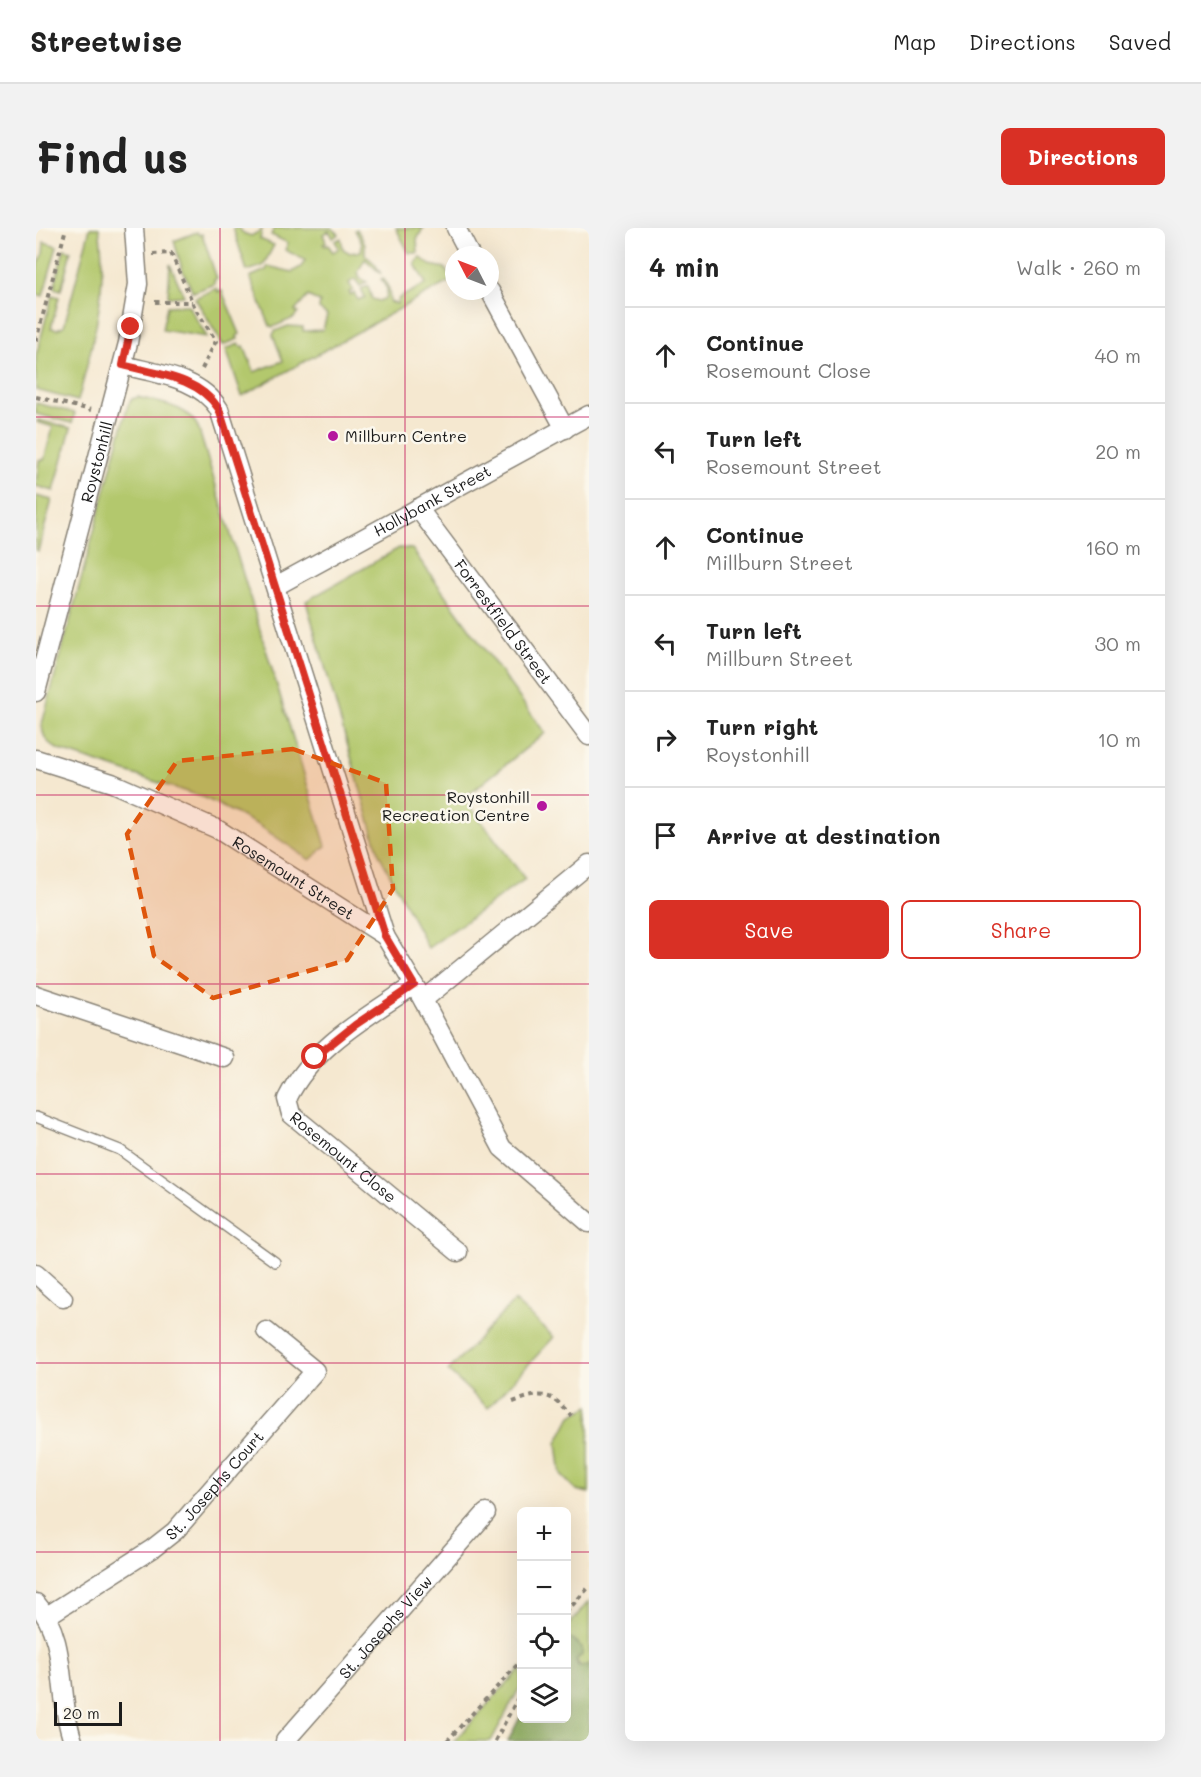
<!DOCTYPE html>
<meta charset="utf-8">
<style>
:root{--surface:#fff;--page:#f2f2f2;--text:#222;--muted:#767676;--line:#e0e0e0;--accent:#d93025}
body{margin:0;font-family:Mali,sans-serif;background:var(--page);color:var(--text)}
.controls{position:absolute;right:18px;bottom:18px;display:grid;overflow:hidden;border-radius:9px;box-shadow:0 6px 24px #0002}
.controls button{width:54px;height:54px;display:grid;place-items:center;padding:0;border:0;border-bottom:2px solid var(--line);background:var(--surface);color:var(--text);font:30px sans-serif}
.compass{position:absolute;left:409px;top:18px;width:54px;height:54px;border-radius:50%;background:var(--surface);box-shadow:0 6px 24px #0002;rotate:312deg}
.scale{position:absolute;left:18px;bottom:15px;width:68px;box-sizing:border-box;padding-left:6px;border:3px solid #1c1c1c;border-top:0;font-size:16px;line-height:21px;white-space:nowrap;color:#1c1c1c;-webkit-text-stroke:4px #fbf7ec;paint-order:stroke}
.stop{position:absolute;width:18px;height:18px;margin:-14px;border:4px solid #d93025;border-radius:50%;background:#fff}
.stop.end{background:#d93025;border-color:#fff;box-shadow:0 2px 6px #0008}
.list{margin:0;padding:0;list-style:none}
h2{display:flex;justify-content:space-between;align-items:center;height:78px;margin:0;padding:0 24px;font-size:26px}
h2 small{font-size:20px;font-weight:400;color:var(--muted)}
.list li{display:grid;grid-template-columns:39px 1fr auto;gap:18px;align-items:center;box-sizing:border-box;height:96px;padding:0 24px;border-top:2px solid var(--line)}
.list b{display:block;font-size:22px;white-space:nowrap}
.list p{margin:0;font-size:20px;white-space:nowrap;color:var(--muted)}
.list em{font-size:20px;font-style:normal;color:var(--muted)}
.actions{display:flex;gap:12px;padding:18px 24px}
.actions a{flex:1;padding:14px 0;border:2px solid var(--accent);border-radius:9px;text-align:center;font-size:21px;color:var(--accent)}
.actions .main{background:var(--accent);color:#fff}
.icon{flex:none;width:33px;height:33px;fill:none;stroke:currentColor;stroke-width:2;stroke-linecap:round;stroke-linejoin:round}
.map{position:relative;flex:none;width:553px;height:1513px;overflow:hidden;border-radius:9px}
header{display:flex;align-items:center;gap:36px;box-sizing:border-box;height:84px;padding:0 30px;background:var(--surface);border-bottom:2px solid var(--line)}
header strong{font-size:28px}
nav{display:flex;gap:33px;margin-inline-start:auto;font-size:21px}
.intro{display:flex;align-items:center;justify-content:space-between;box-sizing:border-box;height:144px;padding:0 36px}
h1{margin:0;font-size:42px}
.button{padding:15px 27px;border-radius:9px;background:var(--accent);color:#fff;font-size:21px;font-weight:700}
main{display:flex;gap:36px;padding:0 36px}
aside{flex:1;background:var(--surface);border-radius:9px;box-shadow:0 6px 24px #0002}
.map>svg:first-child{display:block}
</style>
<header>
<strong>Streetwise</strong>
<nav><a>Map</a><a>Directions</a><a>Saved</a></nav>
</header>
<div class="intro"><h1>Find us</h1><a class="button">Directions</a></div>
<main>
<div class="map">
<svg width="553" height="1513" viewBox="0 0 553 1513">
<rect width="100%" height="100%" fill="#fbf7ec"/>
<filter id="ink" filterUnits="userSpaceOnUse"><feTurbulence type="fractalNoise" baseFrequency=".0167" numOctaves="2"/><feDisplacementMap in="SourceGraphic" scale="12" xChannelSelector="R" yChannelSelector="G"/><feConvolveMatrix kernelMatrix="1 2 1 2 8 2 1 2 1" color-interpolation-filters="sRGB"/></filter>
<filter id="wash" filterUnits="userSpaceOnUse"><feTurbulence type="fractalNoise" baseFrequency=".008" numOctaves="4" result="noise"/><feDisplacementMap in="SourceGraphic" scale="24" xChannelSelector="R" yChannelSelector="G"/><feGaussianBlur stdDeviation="1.35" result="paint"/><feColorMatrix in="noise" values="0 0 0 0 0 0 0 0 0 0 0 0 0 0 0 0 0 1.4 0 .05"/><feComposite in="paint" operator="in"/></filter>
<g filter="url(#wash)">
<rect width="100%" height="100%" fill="#f5e8d0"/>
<g fill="#b3c86d" stroke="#687244" stroke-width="1.5">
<path d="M54,0H63C73,60 57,115 42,173L0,162V128L16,67L23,69L15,100L21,101L28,98Z"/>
<polygon points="197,0 203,0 207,5 215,8 226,2 224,11 238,17 227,38 211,43"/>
<polygon points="238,0 296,0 303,6 297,10 293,3 287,6 290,14 287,16 289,18 292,17 297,24 303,20 299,13 305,10 307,21 314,25 325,23 326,16 319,2 321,1 329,16 329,27 339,36 345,46 329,31 322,44 324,51 331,54 324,58 319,51 313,55 317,62 313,64 315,67 318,65 322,72 329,69 325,61 332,58 336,71 343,73 350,70 351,61 345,51 347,50 353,61 354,74 361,76 363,70 390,56 379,36 384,29 394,37 409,40 416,52 206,168 190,121 203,116 205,119 208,118 218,144 247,133 237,107 239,103 252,98 267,99 267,103 287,102 291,87 283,81 284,74 272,68 259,83 262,85 258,90 237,99 234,98 214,49 230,42 232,38 256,44 265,39 269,32 249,22 252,15 235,7"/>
<polygon points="360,0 387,0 381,12 382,25 373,25"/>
<polygon points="161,4 163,7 166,6 181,51 178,52 179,56 157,64 146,41 138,13"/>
<polygon points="8,14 21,18 7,68 0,66 0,42 7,26"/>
<polygon points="28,21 35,23 25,62 18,60"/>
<polygon points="134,36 148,68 132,69"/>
<polygon points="181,60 182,64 186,63 204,106 201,108 202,111 187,117 159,70"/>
<polygon points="152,77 171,109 126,102 131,78"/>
<path d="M102,169C122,175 152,177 162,199L290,618L274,632L222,597L169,570L23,522C12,516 6,509 6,496L92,177L96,171Z"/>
<polygon points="0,175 39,185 36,195 0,186"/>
<polygon points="2,192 35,200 18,263 0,258 3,232 8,232 17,199 1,194"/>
<polygon points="0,268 16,272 2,323 0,322"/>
<polygon points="363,320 376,321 509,505 428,570 489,651 392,720 343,626 270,373"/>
<polygon points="478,1073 518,1109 452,1180 412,1143"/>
<polygon points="553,1178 553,1265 540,1262 525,1247 521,1215 535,1188"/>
<polygon points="553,1373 553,1437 545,1439 540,1432 542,1415 532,1411 531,1399"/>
<polygon points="485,1440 485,1457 455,1513 418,1513"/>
</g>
<polygon fill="#8eac60" stroke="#55643e" stroke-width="1.5" points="531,1409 546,1419 546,1427 540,1432 542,1438 553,1437 553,1513 472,1513 485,1487 485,1490 530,1490"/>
</g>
<g filter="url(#ink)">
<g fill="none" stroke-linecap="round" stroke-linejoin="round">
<g stroke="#888276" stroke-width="12">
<polyline id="lane" points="0,889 84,922 239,1034"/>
</g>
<g stroke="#888276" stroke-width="21">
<g id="street">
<polyline points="420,0 434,27"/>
<polyline points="454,63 529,201"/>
<path d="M87,137C121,146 163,149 183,181L349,708"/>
<path id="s1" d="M382,280L553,508"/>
<path id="s2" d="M240,358L553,187"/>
<path id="s3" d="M0,464L92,115L102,56L98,0"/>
<path id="s4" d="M0,531L76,555L181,601L349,708L387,772L466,920L553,995"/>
<path id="s5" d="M378,757C331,789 277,818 251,871L255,886L422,1024"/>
<polyline points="0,767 189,830"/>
<polyline points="387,772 553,636"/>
<polyline points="0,1046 27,1070"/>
<path d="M0,1375C33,1411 21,1469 37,1513"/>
<path id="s6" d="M11,1388L116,1321L139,1303L279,1143L230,1103"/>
<path id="s7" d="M249,1513L450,1285"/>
</g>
</g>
<g stroke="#888276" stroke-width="4" stroke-dasharray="4.5 4.5" stroke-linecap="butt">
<polyline points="117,26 135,25 159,80 180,113 166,141"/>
<polyline points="119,74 156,74"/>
<polyline points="0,113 30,0"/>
<polyline points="0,169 55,182"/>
<path d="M477,1174C505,1164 515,1163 535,1188"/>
<polyline points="530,1384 553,1359"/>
<polyline points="411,1513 485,1433"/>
<polyline points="459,1513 485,1464"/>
</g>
<use href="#lane" stroke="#fff" stroke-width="9"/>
<use href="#street" stroke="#fff" stroke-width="18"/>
</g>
</g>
<g fill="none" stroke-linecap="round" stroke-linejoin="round" filter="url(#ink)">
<path stroke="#d93025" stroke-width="8" d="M95,99L87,137C121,146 162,149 183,181L349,708L378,757L319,797L279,829"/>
</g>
<path fill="#de560d" fill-opacity="0.2" stroke="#de560d" stroke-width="4.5" stroke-dasharray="12 8" stroke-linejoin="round" d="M257,521L350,555L357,661L311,732L177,770L118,728L91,606L141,533Z"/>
<path fill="none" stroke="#c2185b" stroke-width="1.5" stroke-opacity="0.55" d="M184,0V1513M369,0V1513M0,189H553M0,378H553M0,567H553M0,756H553M0,946H553M0,1135H553M0,1324H485M530,1324H553"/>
<g fill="#b5179e" stroke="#fbf7ec" stroke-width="2">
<circle cx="297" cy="208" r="6"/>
<circle cx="506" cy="578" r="6"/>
</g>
<g text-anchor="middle" stroke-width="5" stroke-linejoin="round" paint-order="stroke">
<g font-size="16" fill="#1c1c1c" stroke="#fbf7ec" text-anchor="start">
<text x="309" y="214">Millburn Centre</text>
<text x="494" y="575" text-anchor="end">Roystonhill<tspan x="494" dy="18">Recreation Centre</tspan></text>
</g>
<g font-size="16" fill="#1c1c1c" stroke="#fbf7ec">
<text dy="6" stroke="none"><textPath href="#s3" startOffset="238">Roystonhill</textPath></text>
<text dy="6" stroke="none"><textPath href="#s2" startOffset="178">Hollybank Street</textPath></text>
<text dy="6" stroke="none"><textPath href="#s1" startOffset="142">Forrestfield Street</textPath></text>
<text dy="6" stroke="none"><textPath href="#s4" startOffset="285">Rosemount Street</textPath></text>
<text dy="6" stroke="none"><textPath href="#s5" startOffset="256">Rosemount Close</textPath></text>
<text dy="6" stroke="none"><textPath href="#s6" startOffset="214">St. Josephs Court</textPath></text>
<text dy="6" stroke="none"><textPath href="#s7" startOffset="152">St. Josephs View</textPath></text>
</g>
</g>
</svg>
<div class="controls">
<button>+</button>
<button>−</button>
<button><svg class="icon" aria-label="locate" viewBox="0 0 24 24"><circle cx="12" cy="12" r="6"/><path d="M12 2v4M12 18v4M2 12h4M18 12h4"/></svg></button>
<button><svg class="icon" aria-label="layers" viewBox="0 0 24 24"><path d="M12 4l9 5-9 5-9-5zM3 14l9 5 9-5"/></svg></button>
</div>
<svg class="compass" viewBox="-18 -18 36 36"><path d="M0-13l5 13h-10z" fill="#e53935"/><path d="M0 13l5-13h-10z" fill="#767676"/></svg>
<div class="scale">20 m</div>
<div class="stop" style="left:279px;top:829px"></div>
<div class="stop end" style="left:95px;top:99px"></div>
</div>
<aside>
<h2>4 min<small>Walk · 260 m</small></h2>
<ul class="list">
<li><svg class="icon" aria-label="ahead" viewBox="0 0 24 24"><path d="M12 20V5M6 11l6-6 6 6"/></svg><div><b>Continue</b><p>Rosemount Close</p></div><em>40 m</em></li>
<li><svg class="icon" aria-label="left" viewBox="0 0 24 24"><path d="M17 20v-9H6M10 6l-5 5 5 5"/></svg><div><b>Turn left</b><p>Rosemount Street</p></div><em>20 m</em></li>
<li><svg class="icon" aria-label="ahead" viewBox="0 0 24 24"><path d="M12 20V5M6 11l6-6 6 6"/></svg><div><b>Continue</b><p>Millburn Street</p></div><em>160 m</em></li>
<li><svg class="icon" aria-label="left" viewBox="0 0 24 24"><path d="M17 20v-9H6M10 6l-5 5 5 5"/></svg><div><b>Turn left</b><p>Millburn Street</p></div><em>30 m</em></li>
<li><svg class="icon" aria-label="right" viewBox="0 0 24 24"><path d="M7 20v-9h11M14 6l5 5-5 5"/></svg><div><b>Turn right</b><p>Roystonhill</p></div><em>10 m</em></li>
<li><svg class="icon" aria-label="arrive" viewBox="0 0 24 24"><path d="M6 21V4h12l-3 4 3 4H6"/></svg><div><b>Arrive at destination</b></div></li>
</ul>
<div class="actions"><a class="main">Save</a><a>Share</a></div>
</aside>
</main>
